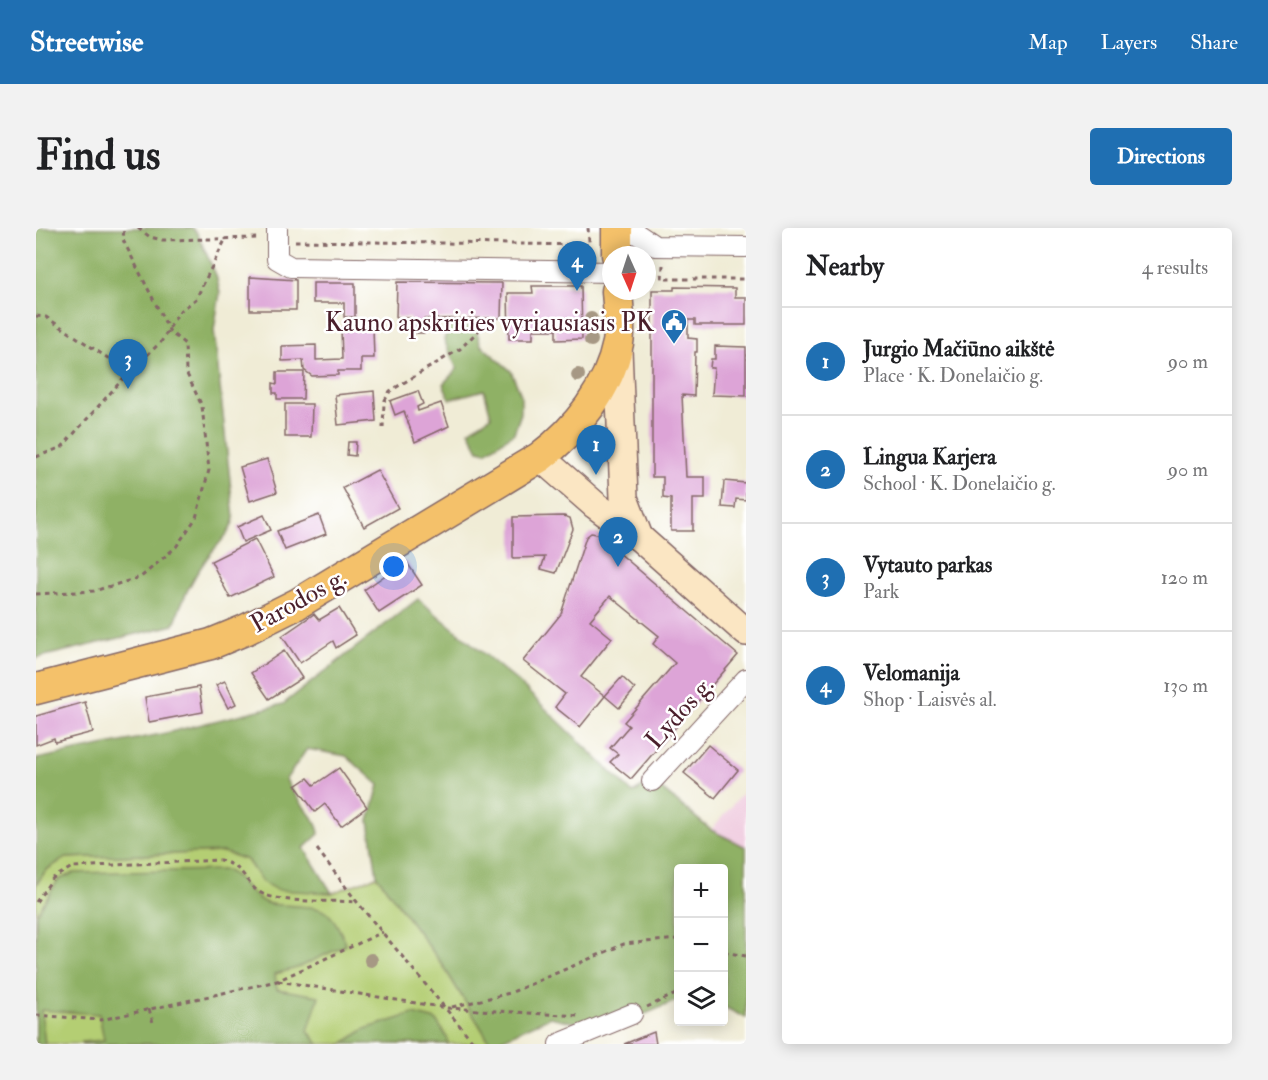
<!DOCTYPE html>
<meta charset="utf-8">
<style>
:root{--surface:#fff;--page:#f2f2f2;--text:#202124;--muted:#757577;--line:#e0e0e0;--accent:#1f6fb2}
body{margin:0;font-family:"IM FELL Double Pica",serif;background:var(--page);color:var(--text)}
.controls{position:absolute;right:18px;bottom:18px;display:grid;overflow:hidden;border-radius:6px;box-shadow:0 3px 15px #0003}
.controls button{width:54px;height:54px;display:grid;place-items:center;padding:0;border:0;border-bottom:2px solid var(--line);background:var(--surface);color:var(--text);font:30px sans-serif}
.compass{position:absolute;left:566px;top:18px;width:54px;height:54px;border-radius:50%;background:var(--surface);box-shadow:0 3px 15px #0003;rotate:177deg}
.you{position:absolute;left:358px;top:339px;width:21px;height:21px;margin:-15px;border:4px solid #fff;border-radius:50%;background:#1a73e8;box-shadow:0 0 0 9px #1a73e833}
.badge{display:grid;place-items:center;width:39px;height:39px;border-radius:50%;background:var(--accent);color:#fff;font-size:20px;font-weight:700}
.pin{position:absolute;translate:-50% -50px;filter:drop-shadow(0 2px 3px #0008)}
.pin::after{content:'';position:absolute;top:32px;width:21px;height:18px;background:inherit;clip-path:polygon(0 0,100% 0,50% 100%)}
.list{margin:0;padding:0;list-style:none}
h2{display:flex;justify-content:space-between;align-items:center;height:78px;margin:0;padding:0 24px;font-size:26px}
h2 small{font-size:20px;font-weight:400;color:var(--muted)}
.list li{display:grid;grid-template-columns:39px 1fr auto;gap:18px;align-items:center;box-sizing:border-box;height:108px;padding:0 24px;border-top:2px solid var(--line)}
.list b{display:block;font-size:22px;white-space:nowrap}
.list p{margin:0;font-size:20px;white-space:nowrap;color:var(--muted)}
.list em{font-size:20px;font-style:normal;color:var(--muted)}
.icon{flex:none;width:33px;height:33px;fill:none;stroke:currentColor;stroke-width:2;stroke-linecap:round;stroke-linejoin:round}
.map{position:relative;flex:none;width:710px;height:816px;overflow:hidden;border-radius:6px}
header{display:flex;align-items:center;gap:36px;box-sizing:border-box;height:84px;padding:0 30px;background:var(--accent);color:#fff}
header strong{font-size:28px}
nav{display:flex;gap:33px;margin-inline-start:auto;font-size:21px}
.intro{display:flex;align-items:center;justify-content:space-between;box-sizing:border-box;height:144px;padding:0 36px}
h1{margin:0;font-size:42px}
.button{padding:15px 27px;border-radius:6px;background:var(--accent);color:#fff;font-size:21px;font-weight:700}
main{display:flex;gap:36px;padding:0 36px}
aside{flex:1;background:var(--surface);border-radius:6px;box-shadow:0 3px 15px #0003}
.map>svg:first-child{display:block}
</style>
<header>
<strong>Streetwise</strong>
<nav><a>Map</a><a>Layers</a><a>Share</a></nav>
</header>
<div class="intro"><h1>Find us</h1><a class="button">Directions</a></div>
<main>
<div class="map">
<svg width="710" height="816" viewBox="0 0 710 816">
<rect width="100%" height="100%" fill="#fff"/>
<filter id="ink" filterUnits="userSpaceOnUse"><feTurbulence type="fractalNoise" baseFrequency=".0167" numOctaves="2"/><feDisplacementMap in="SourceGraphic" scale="12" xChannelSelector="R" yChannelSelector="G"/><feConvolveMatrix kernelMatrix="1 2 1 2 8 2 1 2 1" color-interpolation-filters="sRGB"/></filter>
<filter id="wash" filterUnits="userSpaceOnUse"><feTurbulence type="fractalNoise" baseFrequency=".008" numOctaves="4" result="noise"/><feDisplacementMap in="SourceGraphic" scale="24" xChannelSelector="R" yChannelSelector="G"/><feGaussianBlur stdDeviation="1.35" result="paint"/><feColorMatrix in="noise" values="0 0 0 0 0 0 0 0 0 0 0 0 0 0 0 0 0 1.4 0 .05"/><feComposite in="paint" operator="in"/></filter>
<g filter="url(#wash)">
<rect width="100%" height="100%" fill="#f0ecd6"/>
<polygon fill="#f1d0e2" points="710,561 710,619 675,602"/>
<polygon fill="#b4ce73" stroke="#7f764f" stroke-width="1.5" points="187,624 211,632 226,654 296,665 341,648 406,736 455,816 0,816 0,657 10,642 29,630"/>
<g fill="#8fb165" stroke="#6c6848" stroke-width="1.5">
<path d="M0,0H156L161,5L180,47L184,65L178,102L198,290C195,307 179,318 169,333C155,352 145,374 138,397L0,430Z"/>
<polygon points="439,98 445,117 475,143 485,167 485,185 478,205 450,224 443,222 433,203 455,188 448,162 414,171 407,156 421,141 408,112 412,99"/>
<path d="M382,371L482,454L597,565L616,553L675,602L710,619V790L688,779V640H642V772L572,802L514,789L455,816L406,736L341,648L333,593L343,557L310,528L271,521L250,551C257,572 282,589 283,606L268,620L296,665L241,662L226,654L211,632L187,624L29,630L10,642L0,657V531L130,505L247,476Z"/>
<path d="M189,642C206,649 211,666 228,674C233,677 240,676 246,677C286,680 295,676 310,717L261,740L239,746L241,761L283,768L272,803L283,816H46V814L68,812L63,786L5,782L9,816H0V687L22,652L37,645Z"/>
<polygon points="377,786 400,792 411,809 412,816 306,816 329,801"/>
</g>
<g id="blocks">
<g fill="#dda4d7">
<polygon points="214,49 260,52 260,82 214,82"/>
<polygon points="361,54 466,55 465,90 388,91 388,105 374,105 374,90 360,90"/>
<polygon points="277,55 319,55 319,89 308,89 308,75 277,75"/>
<polygon points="496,58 545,58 546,111 520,112 520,102 497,102 497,111 473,111 472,65 497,65"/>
<polygon points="638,59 699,60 699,69 710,69 710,97 659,97 659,92 652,92 652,110 661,111 661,124 659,124 658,168 646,167 650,249 669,249 669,271 657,271 657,303 635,303 635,271 627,270 627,249 616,249 616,62 638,62"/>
<polygon points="337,99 338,130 325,130 325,143 302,143 302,147 276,148 268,142 267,132 246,133 246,118 280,117 280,132 306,131 305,100"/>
<polygon points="679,118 710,119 710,168 676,167 678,140 674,140 675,131 679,131"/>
<polygon points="241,144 268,144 267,171 241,171 241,165 237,165 237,155 241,156"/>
<polygon points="338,163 340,193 302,197 299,167"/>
<polygon points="382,163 387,176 381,179 382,183 405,175 413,198 379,214 368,183 359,187 354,173"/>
<polygon points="249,176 276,176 275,209 249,209"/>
<polygon points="312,214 320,214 319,228 311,227"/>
<polygon points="231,231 241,264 214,273 204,239"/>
<polygon points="341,242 362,280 328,299 307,260"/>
<polygon points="688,253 710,255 710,272 700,271 699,280 686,279"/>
<polygon points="228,287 235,302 207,314 201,299"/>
<polygon points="283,287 290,306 249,322 241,303"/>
<polygon points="528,288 534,290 537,301 520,345 505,341 509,329 477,330 477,289"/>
<polygon points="555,305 561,306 702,427 595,551 574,534 582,526 574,520 593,498 588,494 639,435 617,416 623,408 574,368 554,392 576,410 545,449 569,468 544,499 519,479 529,466 487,433 525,386 550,309"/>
<polygon points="219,311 238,349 194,370 175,333"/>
<polygon points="370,333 386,357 343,385 328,362"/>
<polygon points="303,380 320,407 300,420 297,413 264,435 246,408 278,386 283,392"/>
<polygon points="248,423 266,450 233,471 215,445"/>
<polygon points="586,449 599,461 583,480 569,468"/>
<polygon points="189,453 200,476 192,480 180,457"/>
<polygon points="163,459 167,484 113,494 109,469"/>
<polygon points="49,474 57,504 19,514 18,510 0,517 0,488"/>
<polygon points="672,517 702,542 679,570 648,545"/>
<polygon points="303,540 331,579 305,598 289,576 279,584 260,558 272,550 278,557"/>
<polygon points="618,804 620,816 588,816"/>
</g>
</g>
</g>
<g filter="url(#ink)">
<use href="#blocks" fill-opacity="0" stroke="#846767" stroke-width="1.5"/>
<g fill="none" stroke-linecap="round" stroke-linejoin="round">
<g stroke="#846767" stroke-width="22">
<g id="street">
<polyline points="241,0 241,31 255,39 575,44"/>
<polyline points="592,0 619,18 710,19"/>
<polyline points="616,553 710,451"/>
<polyline points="523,816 596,786"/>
</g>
</g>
<g stroke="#846767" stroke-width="30">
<g id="secondary">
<polyline points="582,121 588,270 603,309"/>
<polyline points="504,229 559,277 605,311 710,404"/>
</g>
</g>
<g stroke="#846767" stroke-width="33">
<g id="primary">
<polyline points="581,0 581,27"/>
<path d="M0,461L175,416L209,402L261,376L504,229C540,202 573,161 582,115C585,99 582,79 581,63"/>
</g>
</g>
<g stroke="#846767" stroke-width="3" stroke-dasharray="4.5 4.5" stroke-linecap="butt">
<polyline points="102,0 114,9 126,12 223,10"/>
<polyline points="552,0 554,25"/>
<polyline points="259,13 553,17"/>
<polyline points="627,37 626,51 710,51"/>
<polyline points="0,88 10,89 93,144"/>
<polyline points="347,200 348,174 354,163 424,121 443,102"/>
<polyline points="0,229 26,219 93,144 125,114 143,84 160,71 190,10"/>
<polyline points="0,366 58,363 105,349 140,319 160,290 173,242 166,178 150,144 149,116 134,104 87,12 88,0"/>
<polyline points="281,621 321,674 439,816"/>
<path d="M0,674L17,650L36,639L184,632C214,641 207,657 227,666C250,676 295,672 321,674"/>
<polyline points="688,724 710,728"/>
<polyline points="242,753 411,780 543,788"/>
<polyline points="416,779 474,765 588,716 642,711"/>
<polyline points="611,779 642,765"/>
<polyline points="113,781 118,798"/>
<polyline points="0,787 65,792 241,753 347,704"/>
</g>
<use href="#street" stroke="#fff" stroke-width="20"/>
<use href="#secondary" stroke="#fbe6c3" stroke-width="27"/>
<use href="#primary" stroke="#f4c16a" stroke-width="30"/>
</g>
<g fill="#a69884">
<circle cx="555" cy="91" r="7"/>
<circle cx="555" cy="112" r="7"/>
<circle cx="542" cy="147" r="7"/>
<circle cx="335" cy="732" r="7"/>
</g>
</g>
<defs>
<g id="civic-pin" transform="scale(1.35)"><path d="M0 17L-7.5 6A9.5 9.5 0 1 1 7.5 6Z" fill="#1f6fb2" stroke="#fff"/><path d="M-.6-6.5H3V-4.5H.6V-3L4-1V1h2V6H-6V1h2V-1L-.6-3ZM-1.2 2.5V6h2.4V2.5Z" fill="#fff"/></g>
</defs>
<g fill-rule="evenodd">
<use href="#civic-pin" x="638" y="94"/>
</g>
<g text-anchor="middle" stroke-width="5" stroke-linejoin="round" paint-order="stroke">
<g font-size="26" fill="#4a1f2b" stroke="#fff" text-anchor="end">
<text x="618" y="103">Kauno apskrities vyriausiasis PK</text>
</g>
<g font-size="26" fill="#4a1f2b" stroke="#fff">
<text transform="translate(262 372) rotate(-29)" y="9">Parodos g.</text>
<text transform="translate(643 484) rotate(-48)" y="9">Lydos g.</text>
</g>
</g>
</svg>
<div class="controls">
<button>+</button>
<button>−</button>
<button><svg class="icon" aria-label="layers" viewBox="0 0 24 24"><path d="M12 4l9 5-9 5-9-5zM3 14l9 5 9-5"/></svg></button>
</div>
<svg class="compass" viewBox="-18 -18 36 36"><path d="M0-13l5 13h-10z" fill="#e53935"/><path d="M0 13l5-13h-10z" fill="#757577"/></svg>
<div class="you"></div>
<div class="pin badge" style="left:560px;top:247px">1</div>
<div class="pin badge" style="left:582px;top:339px">2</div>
<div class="pin badge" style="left:92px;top:161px">3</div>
<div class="pin badge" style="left:541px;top:63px">4</div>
</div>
<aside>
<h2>Nearby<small>4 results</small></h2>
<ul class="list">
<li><span class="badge">1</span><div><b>Jurgio Mačiūno aikštė</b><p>Place · K. Donelaičio g.</p></div><em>90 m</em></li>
<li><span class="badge">2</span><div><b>Lingua Karjera</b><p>School · K. Donelaičio g.</p></div><em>90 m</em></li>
<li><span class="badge">3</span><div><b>Vytauto parkas</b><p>Park</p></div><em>120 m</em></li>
<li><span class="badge">4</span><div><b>Velomanija</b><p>Shop · Laisvės al.</p></div><em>130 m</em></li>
</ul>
</aside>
</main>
